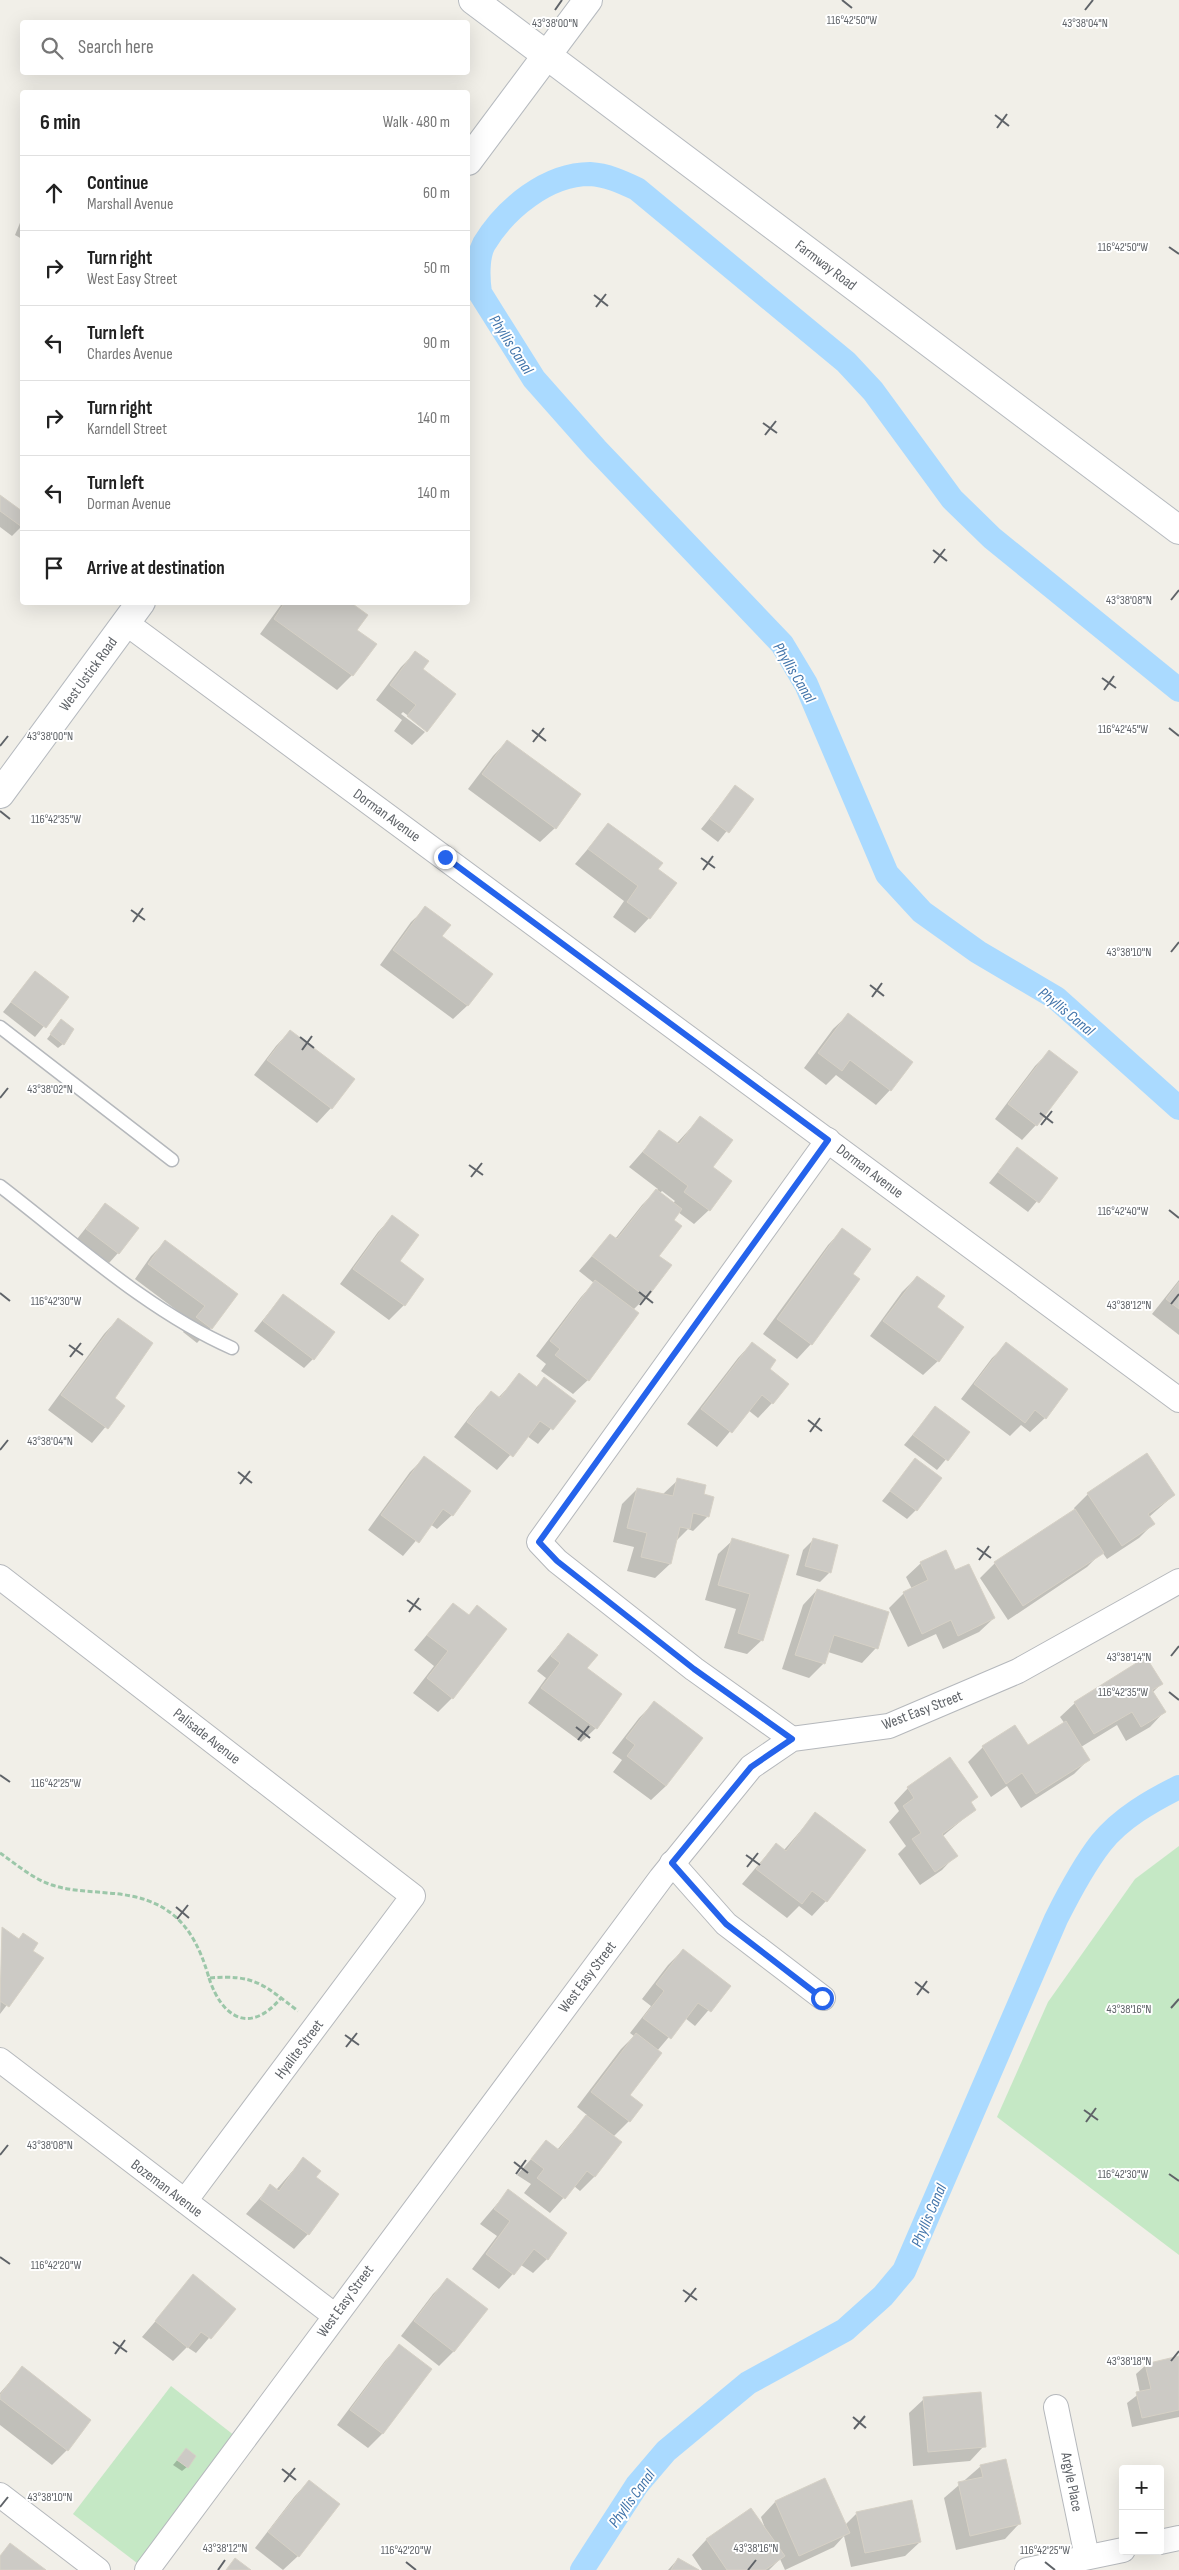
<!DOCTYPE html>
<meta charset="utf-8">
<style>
:root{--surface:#fff;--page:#f2f2f2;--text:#222;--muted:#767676;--line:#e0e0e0}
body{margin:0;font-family:"Sofia Sans Condensed",sans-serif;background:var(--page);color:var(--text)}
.controls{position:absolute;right:15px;bottom:15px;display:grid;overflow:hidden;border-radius:5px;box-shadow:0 5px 20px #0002}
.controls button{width:45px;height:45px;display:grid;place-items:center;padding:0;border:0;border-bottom:1px solid var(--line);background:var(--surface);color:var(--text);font:25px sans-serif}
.stop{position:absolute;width:15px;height:15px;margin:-11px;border:4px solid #2563eb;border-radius:50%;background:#fff}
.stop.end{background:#2563eb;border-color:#fff;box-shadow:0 1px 5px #0008}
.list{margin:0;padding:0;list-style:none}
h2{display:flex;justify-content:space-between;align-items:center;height:65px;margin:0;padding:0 20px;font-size:21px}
h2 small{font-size:16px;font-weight:400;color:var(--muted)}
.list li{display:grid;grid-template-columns:32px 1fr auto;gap:15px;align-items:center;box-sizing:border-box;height:75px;padding:0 20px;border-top:1px solid var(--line)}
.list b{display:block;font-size:19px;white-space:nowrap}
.list p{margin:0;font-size:16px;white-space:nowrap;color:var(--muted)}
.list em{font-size:16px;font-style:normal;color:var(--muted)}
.icon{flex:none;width:28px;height:28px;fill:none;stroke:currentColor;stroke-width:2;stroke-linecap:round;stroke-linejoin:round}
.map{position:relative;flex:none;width:1179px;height:2570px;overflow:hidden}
.search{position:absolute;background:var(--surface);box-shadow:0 5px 20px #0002;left:20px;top:20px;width:450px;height:55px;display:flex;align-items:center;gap:12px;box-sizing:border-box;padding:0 18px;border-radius:5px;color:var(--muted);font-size:19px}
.panel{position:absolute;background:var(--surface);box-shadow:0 5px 20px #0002;left:20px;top:90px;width:450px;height:515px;border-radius:5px}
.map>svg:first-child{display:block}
</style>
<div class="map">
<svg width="1179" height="2570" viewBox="0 0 1179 2570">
<rect width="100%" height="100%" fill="#f1efe8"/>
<g fill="#c5e8c5">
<polygon points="1179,1846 1179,2255 997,2117 1048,2002 1135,1879"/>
<polygon points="171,2386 235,2436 137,2563 73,2514"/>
</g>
<g fill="#0003" fill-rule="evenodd">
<polygon points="22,218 22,239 15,235"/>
<polygon points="0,496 22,513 22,526 12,536 0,527"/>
<polygon points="283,602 348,602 355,630 375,644 352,675 337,690 260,634"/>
<polygon points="416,652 421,669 426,729 403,712 401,714 425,732 412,745 394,731 402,720 376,700 401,667"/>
<polygon points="507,741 555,828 540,842 468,789 493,756"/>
<polygon points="735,787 752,799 718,842 701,829"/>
<polygon points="609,824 656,869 676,883 649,918 635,933 613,917 624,901 575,864"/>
<polygon points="426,908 441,937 468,1005 453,1019 380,965 411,922"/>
<polygon points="35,972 68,997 35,1037 3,1012"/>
<polygon points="848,1015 890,1090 876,1105 836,1075 826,1085 804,1068 833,1029"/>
<polygon points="57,1026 63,1044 58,1048 47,1039"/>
<polygon points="290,1031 331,1108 317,1123 254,1075 276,1046"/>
<polygon points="1049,1052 1036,1125 1022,1140 995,1119 1035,1066"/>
<path d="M700,1118L711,1167L709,1210L694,1224L678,1212L672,1220L657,1256L646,1297L633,1310L588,1380L573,1394L541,1371L546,1364L536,1356L581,1297L594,1283L579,1271L610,1235L615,1239L642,1205L658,1189L629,1167L660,1132L676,1144ZM662,1191L675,1201L673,1203L660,1193Z"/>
<polygon points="1017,1148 1056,1178 1028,1212 989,1183"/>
<polygon points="105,1204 118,1253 109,1263 77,1239"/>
<polygon points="392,1217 398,1262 422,1280 404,1305 389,1320 340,1284 378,1232"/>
<polygon points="842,1230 852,1274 811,1344 797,1359 763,1334 828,1245"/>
<polygon points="165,1242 236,1295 211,1328 197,1343 183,1332 191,1321 135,1279 151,1256"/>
<polygon points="917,1277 935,1307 938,1361 923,1375 870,1336 902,1292"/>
<polygon points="1179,1280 1179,1335 1152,1314"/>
<polygon points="283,1295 313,1359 304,1368 254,1331"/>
<polygon points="118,1319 113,1398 123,1406 92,1443 48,1410 104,1334"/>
<polygon points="752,1343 768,1370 772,1403 758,1418 748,1410 717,1447 687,1424 738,1358"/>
<polygon points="1007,1344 1045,1418 1030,1432 1021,1425 1010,1436 961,1399 992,1358"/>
<polygon points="520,1375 536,1387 544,1379 574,1401 538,1444 527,1436 497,1470 454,1437 477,1407 491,1393 498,1398"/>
<polygon points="935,1408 968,1433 937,1470 904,1445"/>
<polygon points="424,1458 452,1515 437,1529 430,1524 403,1556 368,1530 410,1472"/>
<polygon points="915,1460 916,1510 907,1519 882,1501"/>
<polygon points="678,1480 702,1495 708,1516 693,1531 688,1529 675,1542 670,1564 655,1578 627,1571 634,1547 613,1542 622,1504 637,1489 663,1494"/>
<polygon points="1088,1494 1174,1495 1149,1517 1153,1524 1139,1538 1107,1559 1102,1552 1087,1567 1008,1620 980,1578 995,1563 1075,1510 1074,1508"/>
<polygon points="733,1540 787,1556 762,1640 747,1654 724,1648 736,1609 705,1600 718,1554"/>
<polygon points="813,1540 830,1572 820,1582 796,1575 803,1550"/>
<polygon points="921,1563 955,1572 994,1618 979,1632 943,1649 936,1634 908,1647 889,1608 904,1593 912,1589 906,1577"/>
<polygon points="817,1590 876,1648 862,1663 828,1652 824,1663 809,1678 782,1669 803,1605"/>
<polygon points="453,1604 452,1698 438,1712 413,1693 434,1666 414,1650"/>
<polygon points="568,1634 586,1668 620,1695 596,1728 581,1742 528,1703 546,1678 537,1671"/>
<polygon points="1161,1684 1152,1693 1164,1712 1150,1727 1126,1741 1117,1725 1081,1747 1089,1759 1074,1774 1021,1808 1007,1786 991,1797 968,1762 983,1747 1015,1727 1028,1747 1065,1724 1060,1717 1075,1703"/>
<polygon points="654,1703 666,1786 651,1800 613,1772 622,1760 612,1753 639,1718"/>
<polygon points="908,1788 977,1796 970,1803 974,1810 943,1836 956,1855 942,1870 920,1885 898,1854 906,1846 889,1822 899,1811 894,1803"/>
<polygon points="816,1813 826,1901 812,1916 799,1906 787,1918 742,1884 776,1844 784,1850"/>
<polygon points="2,1929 18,1940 23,1934 31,1951 42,1959 0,2014"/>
<polygon points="683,1950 729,1986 695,2026 685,2018 657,2051 628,2095 629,2121 613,2137 595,2176 580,2191 574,2186 550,2213 524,2193 531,2184 517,2175 546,2142 557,2150 587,2115 577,2107 621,2049 634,2036 630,2033 651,2006 642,1999 668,1965"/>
<polygon points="303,2159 314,2177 308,2234 294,2249 246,2214 270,2186 276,2190"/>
<polygon points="508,2191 547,2259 533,2273 521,2265 499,2289 472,2269 497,2236 480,2224"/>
<polygon points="194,2276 234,2309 196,2353 187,2347 173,2361 142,2337"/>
<polygon points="447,2280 454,2351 439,2366 401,2336 433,2294"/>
<polygon points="399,2346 430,2369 382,2434 368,2448 337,2425 385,2361"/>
<polygon points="1179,2357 1179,2417 1132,2427 1127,2403 1140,2393 1136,2374 1146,2365"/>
<polygon points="22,2368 90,2420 67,2450 52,2465 0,2425 0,2393"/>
<polygon points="924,2399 984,2446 970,2461 913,2466 909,2413"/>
<polygon points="186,2450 187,2467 182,2471 173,2465"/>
<polygon points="981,2466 1019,2524 1005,2539 956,2550 944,2498"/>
<polygon points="824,2480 845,2525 857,2513 920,2542 905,2556 851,2567 844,2536 834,2547 785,2570 780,2559 769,2570 702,2570 692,2555 706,2540 751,2510 766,2531 761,2517 775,2502"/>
<polygon points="309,2481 298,2556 283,2570 255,2548 295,2496"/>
<polygon points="678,2559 696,2570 668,2570"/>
</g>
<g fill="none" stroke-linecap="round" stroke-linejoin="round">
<g stroke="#aadaff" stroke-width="24">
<path d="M1179,690L992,538L952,499L873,391L846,362L637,189C622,182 607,175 590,174C547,174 505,209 484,244C477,257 478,279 480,293L534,379L596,449L782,644L806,684L887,874L922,912L978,952L1056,998L1179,1108"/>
<path d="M582,2570L637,2485L666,2451L748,2383L845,2330L883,2296L904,2271L1056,1919C1069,1893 1083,1866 1101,1843C1121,1818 1151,1801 1179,1787"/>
</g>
</g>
<g fill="#cccac5" stroke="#d6d1c6">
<polygon points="0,495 22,511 22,527 0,511"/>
<polygon points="285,602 350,602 368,615 357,630 377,644 353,676 274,619"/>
<polygon points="415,651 429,661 423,669 456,694 427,732 407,716 416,705 390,685"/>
<polygon points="507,740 581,794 556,829 482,774"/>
<polygon points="735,785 754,799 729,833 710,819"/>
<polygon points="608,823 663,863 658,869 677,883 650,919 627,902 638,886 588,849"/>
<polygon points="425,906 451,925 442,936 493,974 468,1006 393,950"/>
<polygon points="35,971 69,997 46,1028 11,1002"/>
<polygon points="848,1013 913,1062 891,1091 850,1060 842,1071 818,1053"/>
<polygon points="61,1019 74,1029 64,1045 50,1034"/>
<polygon points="290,1030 355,1079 332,1109 267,1060"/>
<polygon points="1049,1050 1078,1072 1037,1126 1008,1104"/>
<polygon points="700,1116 733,1140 713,1167 732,1181 710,1211 684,1192 688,1186 643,1152 659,1130 679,1144"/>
<polygon points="1017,1147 1058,1178 1039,1203 998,1172"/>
<polygon points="656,1189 682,1209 674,1220 682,1226 659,1256 672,1265 647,1298 592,1256 610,1234 617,1239"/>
<polygon points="105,1203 139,1228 119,1254 86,1229"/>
<polygon points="392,1215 419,1235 400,1261 424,1279 405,1306 353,1269"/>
<polygon points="842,1228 871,1249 853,1274 860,1279 812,1345 777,1319"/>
<polygon points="165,1240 238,1294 212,1329 196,1317 205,1306 148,1264"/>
<polygon points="917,1276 945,1296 937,1307 964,1327 939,1362 883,1321"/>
<polygon points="595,1280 639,1313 589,1381 555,1355 560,1349 550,1341"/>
<polygon points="1179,1282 1179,1309 1166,1299"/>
<polygon points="283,1294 335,1332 314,1360 263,1321"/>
<polygon points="118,1318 153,1343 115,1398 125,1406 108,1429 61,1395"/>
<polygon points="752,1342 776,1360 770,1369 789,1384 773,1404 762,1395 732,1433 701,1409"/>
<polygon points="1006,1342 1068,1389 1046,1419 1035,1410 1025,1423 974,1384"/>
<polygon points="519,1373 537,1387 544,1377 576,1401 553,1430 540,1421 513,1457 467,1422 491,1391 500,1398"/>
<polygon points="935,1406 970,1432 948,1461 913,1435"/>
<polygon points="1147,1453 1175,1495 1148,1514 1155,1524 1122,1546 1087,1493"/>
<polygon points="424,1456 471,1491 453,1516 443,1509 419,1543 381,1515"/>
<polygon points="915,1458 942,1478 917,1511 890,1491"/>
<polygon points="677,1478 706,1485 704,1494 714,1497 709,1517 693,1513 690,1529 680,1527 671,1564 641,1557 647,1533 627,1528 637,1488 673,1496"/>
<polygon points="1075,1509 1104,1553 1023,1606 994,1562"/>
<polygon points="732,1538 789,1555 763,1641 738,1633 750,1594 718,1585"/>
<polygon points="813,1538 838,1545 831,1573 805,1566"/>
<polygon points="946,1550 955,1570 969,1564 995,1618 958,1636 951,1620 922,1634 903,1592 928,1580 920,1562"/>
<polygon points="817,1589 889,1612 878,1649 834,1635 825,1664 795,1655"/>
<polygon points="453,1603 469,1615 477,1605 507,1629 453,1699 427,1678 448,1651 427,1635"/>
<polygon points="568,1633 598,1655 587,1668 622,1694 597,1729 541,1688 560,1663 551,1656"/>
<polygon points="1146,1657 1163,1684 1152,1690 1166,1712 1141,1727 1132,1712 1094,1734 1074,1702"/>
<polygon points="654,1701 703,1738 666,1786 627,1756 635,1745 626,1738"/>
<polygon points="1066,1721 1090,1760 1036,1794 1022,1773 1006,1784 982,1746 1015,1725 1028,1745"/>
<polygon points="950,1757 978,1797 971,1802 976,1810 942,1834 958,1856 935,1872 912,1839 921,1833 903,1806 914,1798 907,1787"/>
<polygon points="815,1812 866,1850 827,1902 812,1891 802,1904 756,1869 776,1843 786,1851"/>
<polygon points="2,1927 19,1939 23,1933 38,1943 33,1951 44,1958 9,2007 0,2001"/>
<polygon points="683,1949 731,1986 711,2012 698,2003 671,2039 643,2018 664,1991 656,1984"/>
<polygon points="636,2033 662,2053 630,2095 643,2105 630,2122 591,2092"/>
<polygon points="586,2115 622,2142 595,2177 587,2171 565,2199 537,2178 544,2169 531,2159 546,2140 559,2150"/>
<polygon points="303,2157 321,2171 316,2177 339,2194 309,2235 260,2199 270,2184 279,2191"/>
<polygon points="508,2189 567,2233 548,2260 534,2249 514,2275 486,2254 510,2221 494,2209"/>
<polygon points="193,2274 236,2309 211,2339 201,2332 188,2348 155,2321"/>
<polygon points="447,2278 488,2309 454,2352 414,2321"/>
<polygon points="399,2344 432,2369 383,2434 350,2410"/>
<polygon points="1179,2356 1179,2410 1142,2418 1136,2392 1151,2389 1145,2364"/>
<polygon points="22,2366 91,2420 68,2451 0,2399 0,2395"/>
<polygon points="981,2392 986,2447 928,2452 923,2397"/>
<polygon points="186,2448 196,2456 188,2468 177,2460"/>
<polygon points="1006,2459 1021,2524 970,2536 958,2482 983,2477 980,2465"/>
<polygon points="825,2478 850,2533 799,2556 775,2501"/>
<polygon points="309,2480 340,2504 299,2557 268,2532"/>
<polygon points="912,2500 921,2542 865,2553 856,2512"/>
<polygon points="751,2508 785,2556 765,2570 727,2570 706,2539"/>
<polygon points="10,2543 46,2570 0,2570 0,2556"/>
<polygon points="235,2558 251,2570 226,2570"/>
<polygon points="678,2558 699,2570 671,2570"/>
</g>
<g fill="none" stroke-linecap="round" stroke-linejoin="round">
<g stroke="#b5b8bc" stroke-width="15">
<g id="service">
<polyline points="0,1027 172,1160"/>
<path d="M0,1186C73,1242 148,1311 232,1348"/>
</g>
</g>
<g stroke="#b5b8bc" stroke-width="26">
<g id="minor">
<polyline points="126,623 1179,1400"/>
<polyline points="0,1577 413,1896 185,2201"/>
<polyline points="792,1739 694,1669 557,1561 539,1542 828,1140"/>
<polyline points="672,1863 726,1924 823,1998"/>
<polyline points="0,2060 334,2315"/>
<polyline points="1056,2407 1087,2557"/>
<polyline points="0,2495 98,2570"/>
<polyline points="1160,2542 1179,2538"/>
<polyline points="147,2570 661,1878 751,1767 792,1739 889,1726 1018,1671 1179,1581"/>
<polyline points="1027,2570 1123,2550"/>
</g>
</g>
<g stroke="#b6babf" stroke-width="30">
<g id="secondary">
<polyline points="473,0 1179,530"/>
<polyline points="468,161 588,0"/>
<polyline points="0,794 141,602"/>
</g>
</g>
<g stroke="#9cc7a9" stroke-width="3" stroke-dasharray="5 2.5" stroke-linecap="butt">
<path d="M0,1853C16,1864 33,1879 52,1885C70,1891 89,1891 108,1893C167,1897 193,1922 209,1978C255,1974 264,1985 298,2011"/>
<path d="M209,1978C222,2018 250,2035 281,1998"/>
</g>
<use href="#service" stroke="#fff" stroke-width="12"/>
<use href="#minor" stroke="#fff" stroke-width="24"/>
<use href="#secondary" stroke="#fff" stroke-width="28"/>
</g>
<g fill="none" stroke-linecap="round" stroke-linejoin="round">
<polyline stroke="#2563eb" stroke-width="6" points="445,857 828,1140 539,1542 557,1561 694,1669 792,1739 751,1767 672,1863 726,1924 822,1998"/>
</g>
<path fill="none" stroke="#5f6368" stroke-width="2" d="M842,0L852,8M555,10L562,0M1085,10L1093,0M995,115L1009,126M997,128L1007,114M1169,247L1179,254M594,295L608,306M596,307L606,294M763,423L777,433M765,435L776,421M933,550L947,561M934,563L945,549M1171,600L1179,590M1102,678L1116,688M1104,690L1114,676M1169,728L1179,736M532,730L546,741M533,742L544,728M0,746L8,736M0,811L10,819M701,858L715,868M703,870L713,856M131,910L145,920M133,922L143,908M1171,952L1179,942M870,985L884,996M872,997L882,983M300,1037L314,1048M302,1050L312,1036M0,1098L8,1088M1040,1113L1053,1123M1041,1125L1052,1111M469,1165L483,1175M471,1177L482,1163M1169,1210L1179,1218M639,1292L653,1303M0,1293L10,1301M1171,1304L1179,1294M640,1305L651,1291M69,1345L83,1355M70,1357L81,1343M808,1420L822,1431M810,1432L820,1418M0,1450L8,1440M238,1472L252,1483M240,1484L250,1471M977,1548L991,1558M979,1560L989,1546M407,1600L421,1610M409,1612L419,1598M1171,1656L1179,1646M1169,1692L1179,1700M576,1727L590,1738M578,1740L589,1726M0,1775L10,1782M746,1855L760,1865M747,1867L758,1853M176,1907L189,1918M177,1919L188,1905M915,1982L929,1993M917,1995L927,1981M1171,2008L1179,1999M345,2035L359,2045M346,2047L357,2033M1084,2110L1098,2120M1086,2122L1096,2108M0,2155L8,2145M514,2162L528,2173M516,2174L526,2160M1169,2174L1179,2181M0,2257L10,2264M683,2290L697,2300M685,2302L696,2288M113,2342L127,2352M115,2354L125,2340M1171,2361L1179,2351M853,2417L866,2428M854,2429L865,2416M282,2469L296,2480M284,2482L295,2468M0,2507L8,2497M406,2562L416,2570M1045,2562L1055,2570M218,2570L225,2560M748,2570L756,2560"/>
<g text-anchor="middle" stroke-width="4" stroke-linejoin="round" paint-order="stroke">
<g font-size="15" fill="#5f6368" stroke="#fff">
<text transform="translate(826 265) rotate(37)" y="5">Farmway Road</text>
<text transform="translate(88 674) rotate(-54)" y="5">West Ustick Road</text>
<text transform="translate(387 815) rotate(36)" y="5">Dorman Avenue</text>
<text transform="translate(870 1171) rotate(37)" y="5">Dorman Avenue</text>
<text transform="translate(922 1710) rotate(-21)" y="5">West Easy Street</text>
<text transform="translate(207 1736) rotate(38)" y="5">Palisade Avenue</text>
<text transform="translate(587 1977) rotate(-53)" y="5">West Easy Street</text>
<text transform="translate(299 2049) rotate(-53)" y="5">Hyalite Street</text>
<text transform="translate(167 2188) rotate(37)" y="5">Bozeman Avenue</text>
<text transform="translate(345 2301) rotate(-54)" y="5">West Easy Street</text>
<text transform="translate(1072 2482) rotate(79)" y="5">Argyle Place</text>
</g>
<g font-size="16" font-style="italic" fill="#4174aa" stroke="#fff">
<text transform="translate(512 344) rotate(57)" y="6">Phyllis Canal</text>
<text transform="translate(795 672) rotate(59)" y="6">Phyllis Canal</text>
<text transform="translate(1067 1011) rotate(39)" y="6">Phyllis Canal</text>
<text transform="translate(928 2215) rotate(-67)" y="6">Phyllis Canal</text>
<text transform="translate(631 2498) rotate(-54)" y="6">Phyllis Canal</text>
</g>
</g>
<g font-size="12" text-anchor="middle" fill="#5f6368" stroke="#fff" stroke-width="4" stroke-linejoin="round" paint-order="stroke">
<text x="852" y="24">116°42'50"W</text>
<text x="555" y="27">43°38'00"N</text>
<text x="1085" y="27">43°38'04"N</text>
<text x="1123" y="251">116°42'50"W</text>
<text x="1129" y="604">43°38'08"N</text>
<text x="1123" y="733">116°42'45"W</text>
<text x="50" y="740">43°38'00"N</text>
<text x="56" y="823">116°42'35"W</text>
<text x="1129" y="956">43°38'10"N</text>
<text x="50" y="1093">43°38'02"N</text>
<text x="1123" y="1215">116°42'40"W</text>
<text x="56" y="1305">116°42'30"W</text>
<text x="1129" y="1309">43°38'12"N</text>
<text x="50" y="1445">43°38'04"N</text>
<text x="1129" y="1661">43°38'14"N</text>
<text x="1123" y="1696">116°42'35"W</text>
<text x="56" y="1787">116°42'25"W</text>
<text x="1129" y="2013">43°38'16"N</text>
<text x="50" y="2149">43°38'08"N</text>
<text x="1123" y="2178">116°42'30"W</text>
<text x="56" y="2269">116°42'20"W</text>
<text x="1129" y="2365">43°38'18"N</text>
<text x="50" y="2501">43°38'10"N</text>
<text x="225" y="2552">43°38'12"N</text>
<text x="756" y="2552">43°38'16"N</text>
<text x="406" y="2554">116°42'20"W</text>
<text x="1045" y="2554">116°42'25"W</text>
</g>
</svg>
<div class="controls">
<button>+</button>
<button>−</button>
</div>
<div class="stop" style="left:822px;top:1998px"></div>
<div class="stop end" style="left:445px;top:857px"></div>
<div class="search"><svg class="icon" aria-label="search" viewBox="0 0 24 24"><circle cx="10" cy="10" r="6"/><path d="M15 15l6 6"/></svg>Search here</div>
<section class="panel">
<h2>6 min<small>Walk · 480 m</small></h2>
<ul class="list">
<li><svg class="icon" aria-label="ahead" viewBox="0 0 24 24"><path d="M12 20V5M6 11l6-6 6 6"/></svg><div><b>Continue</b><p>Marshall Avenue</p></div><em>60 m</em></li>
<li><svg class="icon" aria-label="right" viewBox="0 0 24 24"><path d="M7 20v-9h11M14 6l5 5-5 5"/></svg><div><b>Turn right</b><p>West Easy Street</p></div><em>50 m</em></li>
<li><svg class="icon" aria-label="left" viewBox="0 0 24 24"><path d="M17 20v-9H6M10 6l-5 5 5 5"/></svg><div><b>Turn left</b><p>Chardes Avenue</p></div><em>90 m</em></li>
<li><svg class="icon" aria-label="right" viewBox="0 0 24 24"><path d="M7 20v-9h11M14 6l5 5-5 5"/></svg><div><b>Turn right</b><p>Karndell Street</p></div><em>140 m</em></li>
<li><svg class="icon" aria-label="left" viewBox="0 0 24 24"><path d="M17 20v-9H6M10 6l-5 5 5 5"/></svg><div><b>Turn left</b><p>Dorman Avenue</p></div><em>140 m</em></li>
<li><svg class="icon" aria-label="arrive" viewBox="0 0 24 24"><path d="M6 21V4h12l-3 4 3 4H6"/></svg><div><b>Arrive at destination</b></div></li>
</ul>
</section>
</div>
